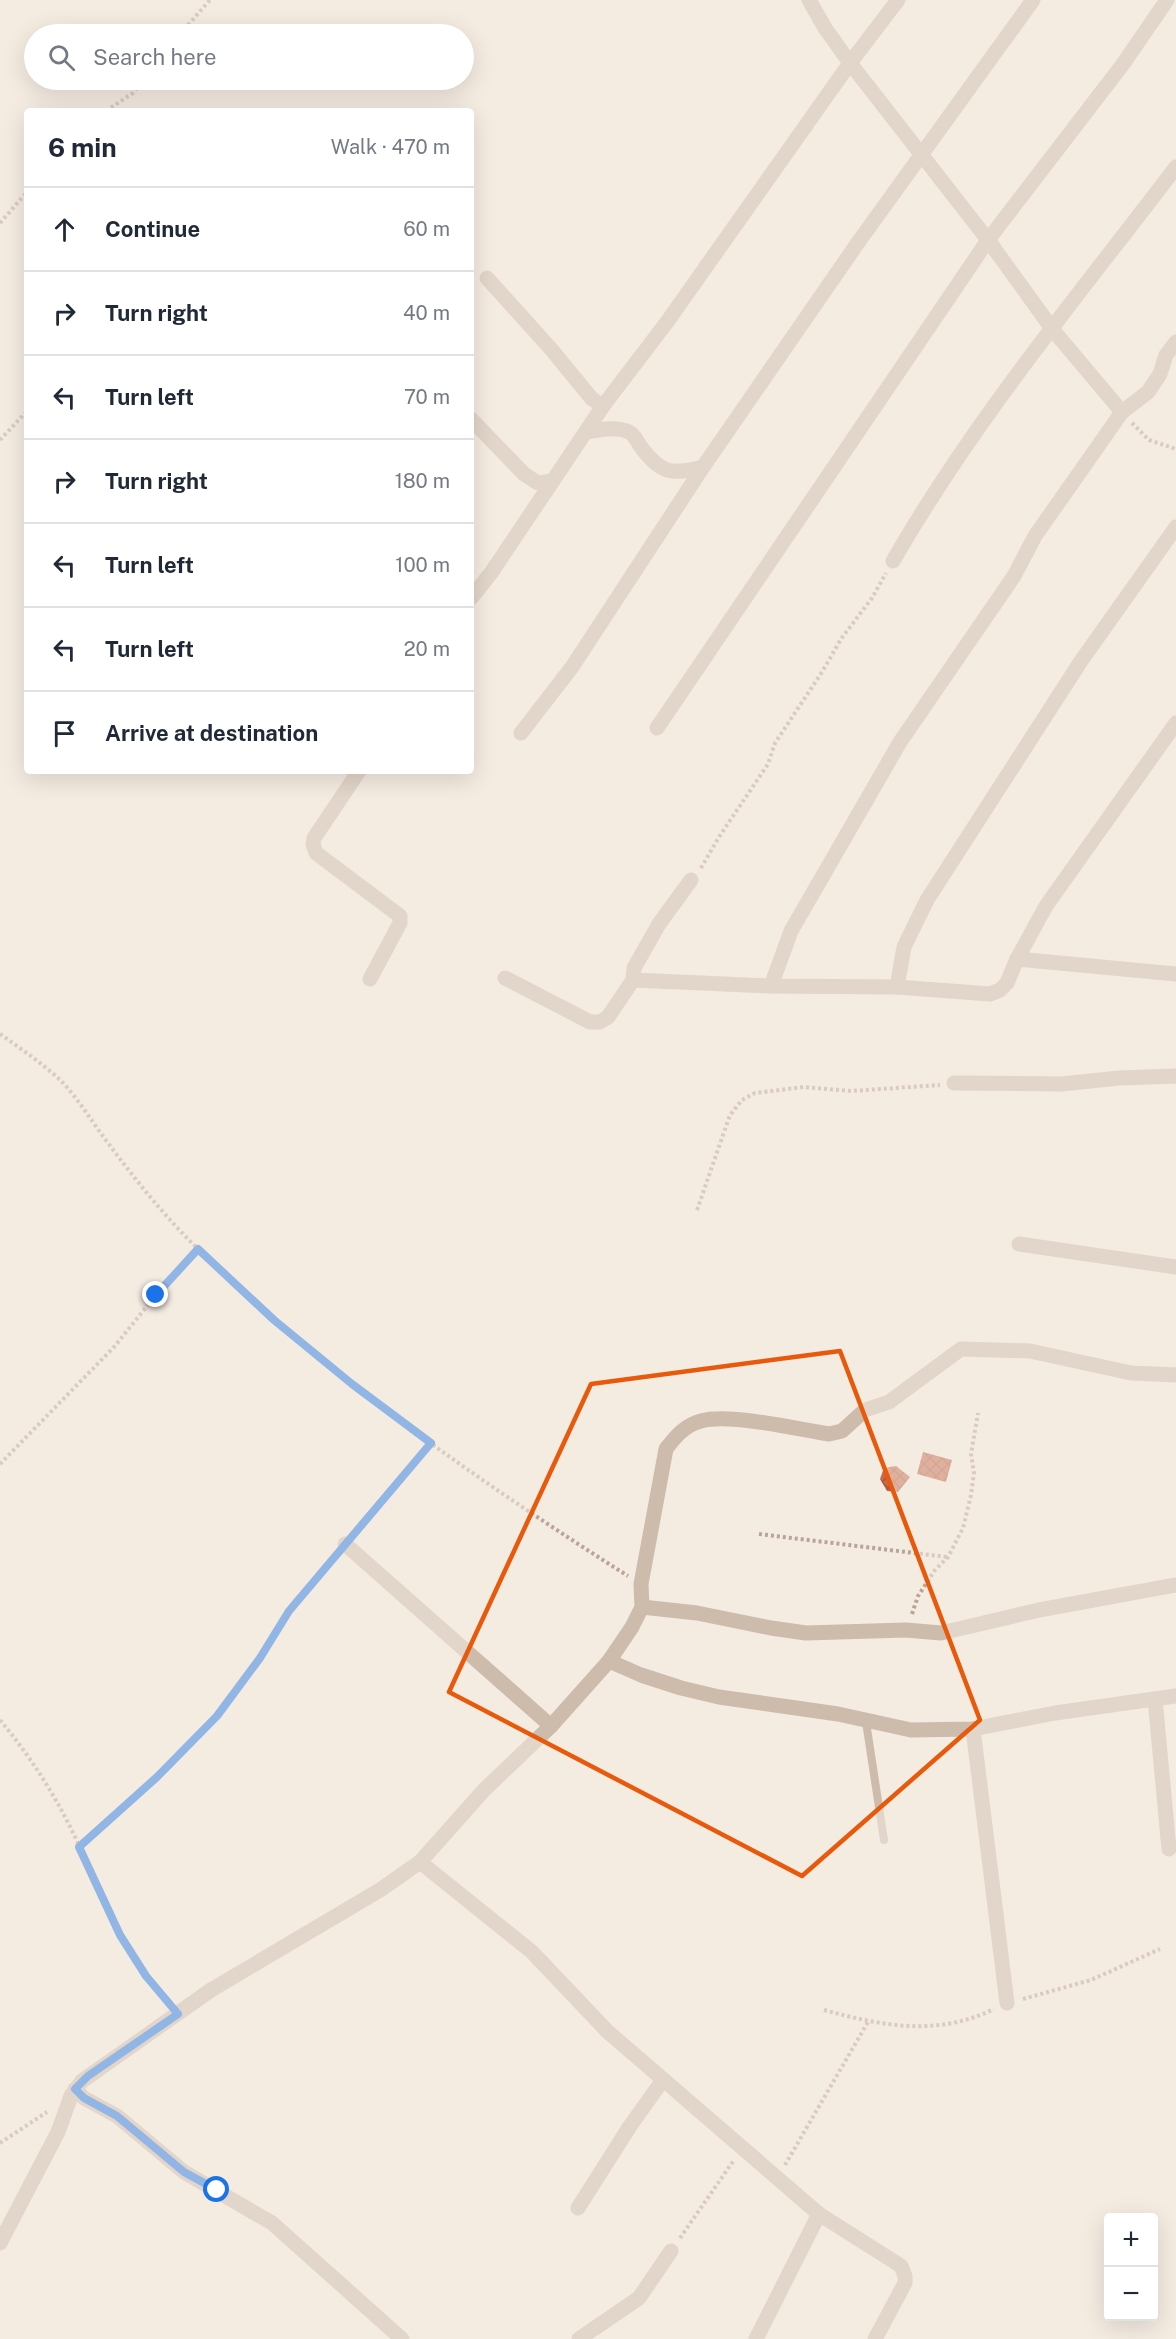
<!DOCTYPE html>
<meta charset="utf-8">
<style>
:root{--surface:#fff;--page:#f6f6f7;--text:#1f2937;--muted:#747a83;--line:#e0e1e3}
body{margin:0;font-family:"Public Sans",sans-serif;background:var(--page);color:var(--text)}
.controls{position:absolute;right:18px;bottom:18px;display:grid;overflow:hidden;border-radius:6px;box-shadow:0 6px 24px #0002}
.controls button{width:54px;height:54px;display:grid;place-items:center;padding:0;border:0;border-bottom:2px solid var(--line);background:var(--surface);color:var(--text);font:30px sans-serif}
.stop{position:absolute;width:18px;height:18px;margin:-14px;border:4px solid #1a73e8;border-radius:50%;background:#fff}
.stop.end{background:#1a73e8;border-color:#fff;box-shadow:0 2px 6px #0008}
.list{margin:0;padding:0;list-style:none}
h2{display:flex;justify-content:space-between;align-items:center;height:78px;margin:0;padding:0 24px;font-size:26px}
h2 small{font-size:20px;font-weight:400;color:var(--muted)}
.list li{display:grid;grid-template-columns:39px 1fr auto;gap:18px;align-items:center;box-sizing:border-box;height:84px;padding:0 24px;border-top:2px solid var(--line)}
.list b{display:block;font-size:22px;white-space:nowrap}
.list em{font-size:20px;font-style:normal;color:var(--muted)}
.icon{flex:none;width:33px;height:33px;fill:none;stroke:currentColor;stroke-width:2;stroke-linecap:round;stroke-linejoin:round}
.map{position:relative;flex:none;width:1176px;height:2339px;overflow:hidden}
.search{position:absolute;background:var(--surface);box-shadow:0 6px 24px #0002;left:24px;top:24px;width:450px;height:66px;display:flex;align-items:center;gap:15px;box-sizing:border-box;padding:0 21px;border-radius:33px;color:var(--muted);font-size:22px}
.panel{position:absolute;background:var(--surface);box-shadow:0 6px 24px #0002;left:24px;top:108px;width:450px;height:666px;border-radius:6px}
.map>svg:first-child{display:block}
</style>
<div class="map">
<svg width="1176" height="2339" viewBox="0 0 1176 2339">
<defs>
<pattern id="building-cross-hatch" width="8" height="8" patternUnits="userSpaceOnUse" patternTransform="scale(1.5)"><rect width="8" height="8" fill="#c8694b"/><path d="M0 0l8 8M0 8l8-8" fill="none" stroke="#a4573f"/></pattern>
</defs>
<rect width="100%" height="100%" fill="#f4ebe1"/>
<g fill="url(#building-cross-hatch)">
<polygon points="923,1452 952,1460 946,1482 917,1474"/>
<polygon points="896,1466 910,1477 898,1492 887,1491 880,1479 884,1468"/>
</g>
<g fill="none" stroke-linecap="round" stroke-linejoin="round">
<g stroke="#b9a596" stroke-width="4" stroke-dasharray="3 3" stroke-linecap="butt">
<polyline points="180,34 210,0"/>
<polyline points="106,111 133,93 144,80"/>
<polyline points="0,223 27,192"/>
<polyline points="1132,423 1149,440 1176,449"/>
<polyline points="0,440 27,411"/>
<polyline points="701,868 719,837 768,764 775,743 822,672 841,639 872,598 886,573"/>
<path d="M0,1034C20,1048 40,1062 58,1078C76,1095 90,1119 105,1139C134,1178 164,1216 199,1250C327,1376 477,1480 628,1576"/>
<polyline points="697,1210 730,1115 742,1100 755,1093 804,1087 851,1091 940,1085"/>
<polyline points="0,1464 114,1347 156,1295 198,1249"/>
<polyline points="356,1532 431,1443"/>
<polyline points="759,1534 947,1557"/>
<polyline points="912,1614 918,1596 935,1570 948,1557 963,1528 971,1495 974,1473 971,1454 978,1413"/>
<path d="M0,1720C25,1750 46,1781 64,1815C85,1854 99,1897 120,1935C133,1960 150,1981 168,2002"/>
<polyline points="79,1847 157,1777 217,1716 260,1658 289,1611 336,1556"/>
<polyline points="1023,1999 1091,1980 1160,1949"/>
<path d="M824,2010C883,2026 936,2037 994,2009"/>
<polyline points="0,2143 47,2112"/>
<polyline points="785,2165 868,2022"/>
<polyline points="680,2238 734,2160"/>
</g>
<polyline stroke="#cdbbac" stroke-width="8" points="866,1722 884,1840"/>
<g stroke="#cdbbac" stroke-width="15">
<polyline points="809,0 825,28 850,63 988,240 1053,330 1122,412"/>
<polyline points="487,278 551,349 592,399 603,406"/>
<polyline points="471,419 524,474 538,483 553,481"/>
<path d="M587,432C601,430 616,426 629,432C635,435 637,442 641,447C661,474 672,475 703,467"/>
<path d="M893,561C974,420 1078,296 1176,167"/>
<polyline points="471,598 491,573 603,406 667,322 850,63 898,0"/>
<polyline points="657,728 988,240 1123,64 1167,0"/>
<polyline points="521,733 572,667 703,467 857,244 1033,0"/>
<polyline points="359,771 314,838 313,844 316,853 400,916 400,923 370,979"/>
<polyline points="1017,959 1176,974"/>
<polyline points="505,978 590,1022 600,1022 608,1017 633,980 634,968 659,924 691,880"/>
<polyline points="633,980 771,986 897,987 990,994 1000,990 1007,983 1017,959 1046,906 1176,723"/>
<polyline points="771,986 791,931 900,742 1014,576 1035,536 1122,412 1148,392 1160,374 1166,355 1176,342"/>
<polyline points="897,987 904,947 927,900 1081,661 1176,527"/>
<polyline points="954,1083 1062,1084 1119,1078 1176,1076"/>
<polyline points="1019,1244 1176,1267"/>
<polyline points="345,1544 551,1726"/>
<polyline points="642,1607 697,1613 771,1628 806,1633 906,1630 941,1633 1039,1610 1176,1585"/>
<polyline points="609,1661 641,1675 681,1688 719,1697 838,1714 911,1730 973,1729 1055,1713 1176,1696"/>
<polyline points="1155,1699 1169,1849"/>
<polyline points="973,1729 1007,2003"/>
<polyline points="420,1862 532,1952 607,2031 819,2214 901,2266 905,2276 905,2283 875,2339"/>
<polyline points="75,2089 84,2098 117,2116 184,2172 272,2223 402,2339"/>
<polyline points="578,2208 630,2126 663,2080"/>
<path d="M0,2243L58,2132L71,2096L82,2081L211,1990L380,1890L420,1862L484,1790L551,1726L609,1661L632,1627L642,1607L641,1584L666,1449C675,1437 685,1425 701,1421C730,1413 796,1429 829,1434L842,1431L865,1410L889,1402L961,1349L1030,1351L1131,1373L1176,1375"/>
<polyline points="579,2339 639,2298 671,2251"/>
<polyline points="756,2339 819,2214"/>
</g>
</g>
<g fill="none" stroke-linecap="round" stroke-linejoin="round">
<polyline stroke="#1a73e8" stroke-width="8" points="156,1295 198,1249 274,1320 352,1384 431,1443 289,1611 260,1658 217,1716 157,1777 79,1847 120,1935 146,1976 178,2014 88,2076 75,2089 84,2098 117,2116 184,2172 217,2190"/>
</g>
<path d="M0 0H1176V2339H0ZM840,1351L980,1720L802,1876L449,1692L591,1384Z" fill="#f4ebe1" fill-opacity=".55" fill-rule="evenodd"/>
<path fill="none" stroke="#e8590c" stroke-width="4.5" stroke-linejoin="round" d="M840,1351L980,1720L802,1876L449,1692L591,1384Z"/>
</svg>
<div class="controls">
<button>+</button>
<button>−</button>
</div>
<div class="stop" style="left:217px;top:2190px"></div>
<div class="stop end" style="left:156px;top:1295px"></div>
<div class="search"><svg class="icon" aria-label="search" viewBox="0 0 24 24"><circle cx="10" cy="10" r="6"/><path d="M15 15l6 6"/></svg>Search here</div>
<section class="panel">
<h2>6 min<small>Walk · 470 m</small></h2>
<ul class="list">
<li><svg class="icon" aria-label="ahead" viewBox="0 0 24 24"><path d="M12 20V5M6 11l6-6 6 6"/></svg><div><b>Continue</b></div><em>60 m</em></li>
<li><svg class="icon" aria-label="right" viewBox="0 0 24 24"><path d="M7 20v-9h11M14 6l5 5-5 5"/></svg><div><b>Turn right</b></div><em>40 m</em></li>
<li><svg class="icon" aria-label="left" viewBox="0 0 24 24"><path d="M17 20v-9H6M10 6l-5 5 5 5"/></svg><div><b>Turn left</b></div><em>70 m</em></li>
<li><svg class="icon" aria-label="right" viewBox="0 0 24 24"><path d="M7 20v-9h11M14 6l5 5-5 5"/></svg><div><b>Turn right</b></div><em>180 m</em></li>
<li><svg class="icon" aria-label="left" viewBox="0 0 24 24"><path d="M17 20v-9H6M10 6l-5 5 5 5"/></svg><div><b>Turn left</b></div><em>100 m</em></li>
<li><svg class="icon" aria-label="left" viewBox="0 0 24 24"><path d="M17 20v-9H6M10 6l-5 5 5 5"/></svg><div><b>Turn left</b></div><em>20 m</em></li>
<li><svg class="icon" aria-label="arrive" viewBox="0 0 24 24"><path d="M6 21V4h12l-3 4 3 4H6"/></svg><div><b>Arrive at destination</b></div></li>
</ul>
</section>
</div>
